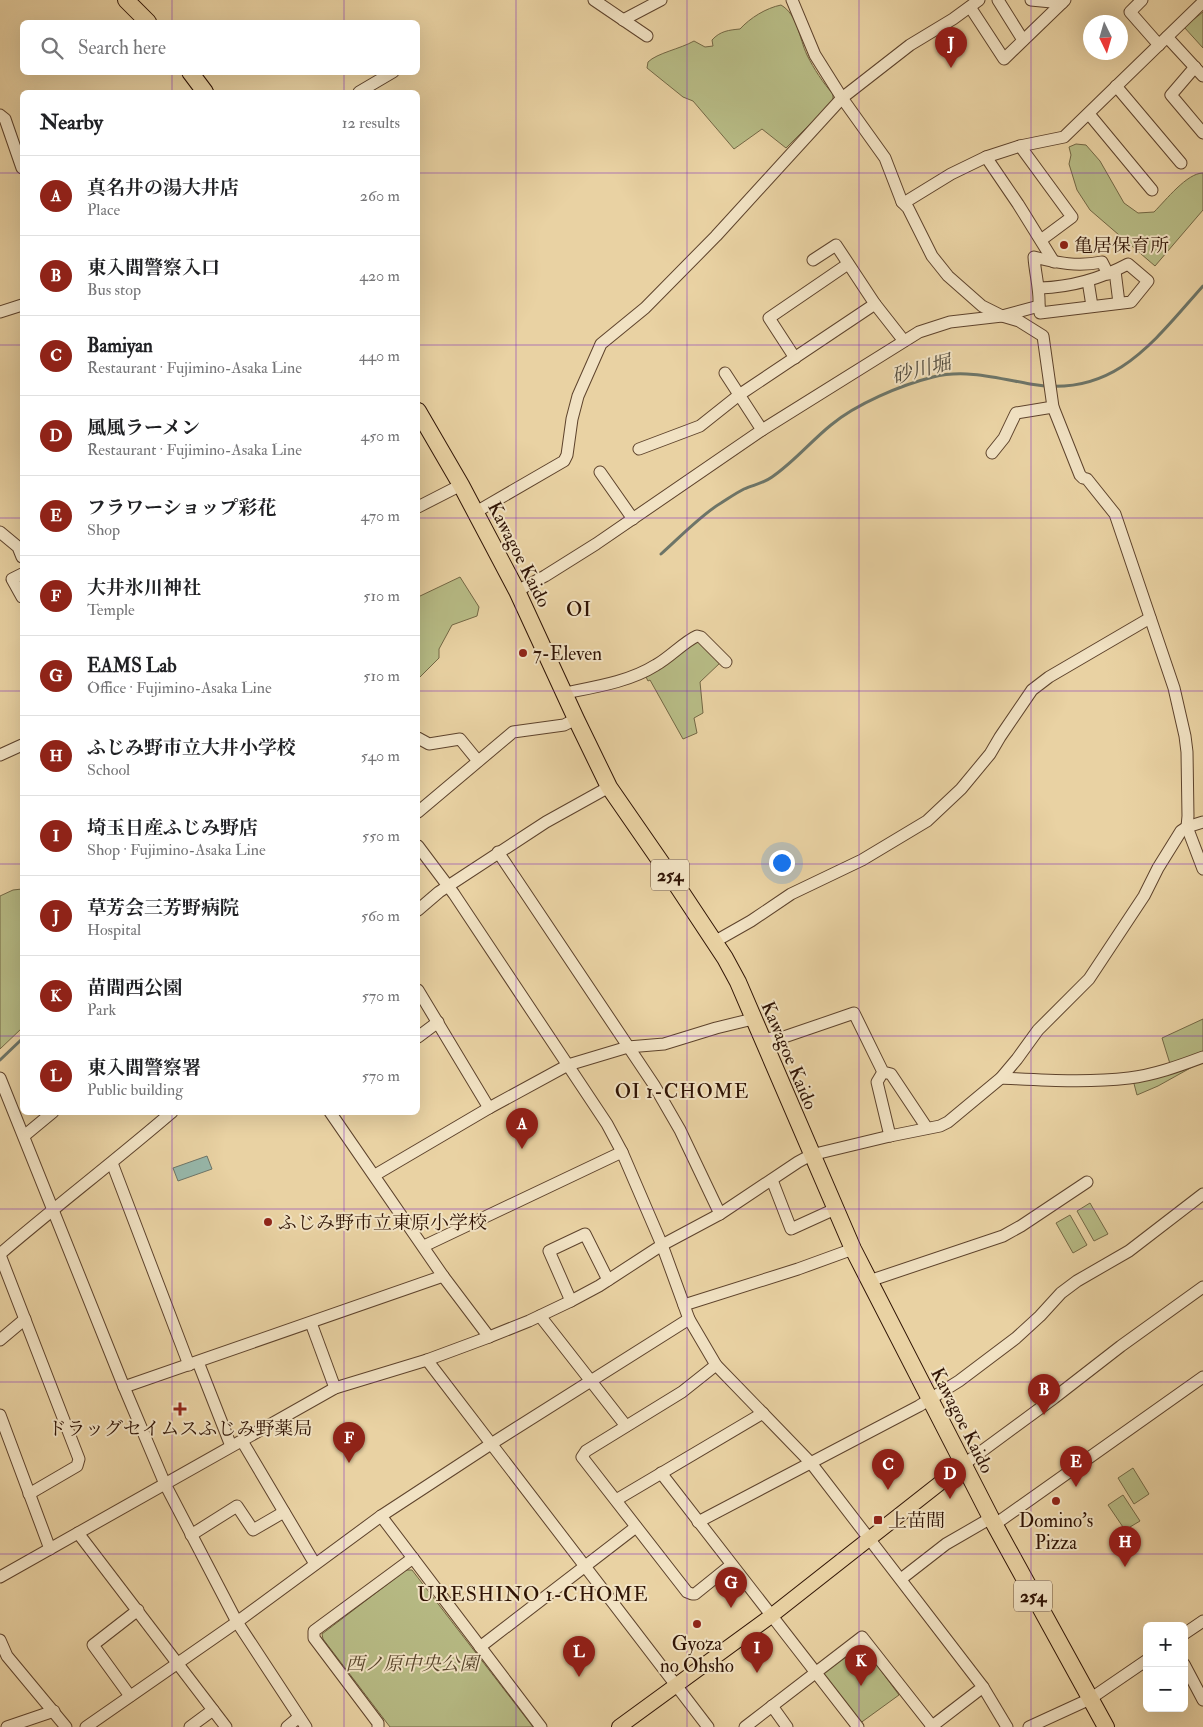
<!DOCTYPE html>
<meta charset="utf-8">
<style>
:root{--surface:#fff;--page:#f6f6f6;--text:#202124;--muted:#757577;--line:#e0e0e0;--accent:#8f2418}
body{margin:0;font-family:"IM FELL Double Pica","Noto Serif JP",serif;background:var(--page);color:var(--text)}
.controls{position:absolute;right:15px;bottom:15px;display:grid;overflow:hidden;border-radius:8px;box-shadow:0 5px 20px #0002}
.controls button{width:45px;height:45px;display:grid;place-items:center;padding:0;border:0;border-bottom:1px solid var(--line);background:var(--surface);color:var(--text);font:25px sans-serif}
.compass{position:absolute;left:1083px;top:15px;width:45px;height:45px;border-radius:50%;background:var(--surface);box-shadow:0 5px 20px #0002;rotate:175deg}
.you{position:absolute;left:781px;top:862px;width:18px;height:18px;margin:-12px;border:4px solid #fff;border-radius:50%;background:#1a73e8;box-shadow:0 0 0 8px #1a73e833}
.badge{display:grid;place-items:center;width:32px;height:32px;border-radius:50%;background:var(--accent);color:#fff;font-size:16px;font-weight:700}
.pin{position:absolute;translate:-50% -41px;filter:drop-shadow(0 1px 2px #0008)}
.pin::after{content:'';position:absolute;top:26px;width:18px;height:15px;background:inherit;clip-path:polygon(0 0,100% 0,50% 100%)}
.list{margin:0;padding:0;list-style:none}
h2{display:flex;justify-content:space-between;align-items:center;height:65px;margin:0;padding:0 20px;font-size:21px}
h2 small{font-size:16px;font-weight:400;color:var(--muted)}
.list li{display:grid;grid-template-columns:32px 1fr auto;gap:15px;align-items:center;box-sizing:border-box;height:80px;padding:0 20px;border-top:1px solid var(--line)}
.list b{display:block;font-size:19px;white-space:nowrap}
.list p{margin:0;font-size:16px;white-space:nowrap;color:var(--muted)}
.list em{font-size:16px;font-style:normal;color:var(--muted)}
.icon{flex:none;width:28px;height:28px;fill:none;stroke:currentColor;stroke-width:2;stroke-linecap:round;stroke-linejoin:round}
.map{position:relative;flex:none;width:1203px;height:1727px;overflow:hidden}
.search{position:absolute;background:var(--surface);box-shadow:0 5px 20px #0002;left:20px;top:20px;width:400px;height:55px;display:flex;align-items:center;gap:12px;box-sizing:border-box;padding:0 18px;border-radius:8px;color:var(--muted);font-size:19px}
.panel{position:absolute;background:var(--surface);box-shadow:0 5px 20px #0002;left:20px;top:90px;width:400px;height:1025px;border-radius:8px}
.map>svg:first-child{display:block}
</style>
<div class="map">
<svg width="1203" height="1727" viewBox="0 0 1203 1727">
<rect width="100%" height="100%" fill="#e9d2a3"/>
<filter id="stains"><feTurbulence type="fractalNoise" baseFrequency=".004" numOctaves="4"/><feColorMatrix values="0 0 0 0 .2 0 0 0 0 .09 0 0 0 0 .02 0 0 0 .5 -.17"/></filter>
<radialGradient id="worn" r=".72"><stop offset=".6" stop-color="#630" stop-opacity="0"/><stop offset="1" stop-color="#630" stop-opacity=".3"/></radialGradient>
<g fill="#b7bb85" stroke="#736744">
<path d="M781,5C798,15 799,38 807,55C814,69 823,83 833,94V101L786,148L762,129L734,149L693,101L683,97L647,68L648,62C657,53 680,49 694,41L705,47L713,46L712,40C720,31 729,30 740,29C750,18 766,8 781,5Z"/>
<polygon points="1203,12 1203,48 1184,27"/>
<path d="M1076,144L1086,145L1100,161L1124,203L1138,213L1154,212C1166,200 1187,173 1203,173V210L1155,266L1090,210L1077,190L1069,164L1071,155L1069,147Z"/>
<polygon points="460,577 479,607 477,616 452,625 439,649 439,658 418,679 418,597"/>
<polygon points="699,641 721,662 700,682 703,713 694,718 697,733 683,739 650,680 648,681 644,673"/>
<polygon points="22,889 22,1028 0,1049 0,896 13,890"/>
<polygon points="1203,1019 1203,1055 1171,1067 1162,1038"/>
<polygon points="1203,1059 1203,1063 1194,1066 1158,1086 1137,1095 1133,1080"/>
<polygon points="1090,1203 1108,1234 1094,1241 1077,1211"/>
<polygon points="1070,1215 1087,1245 1073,1253 1056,1223"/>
<polygon points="1133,1468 1149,1494 1134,1504 1118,1478"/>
<polygon points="1123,1495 1140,1521 1125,1530 1108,1505"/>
<polygon points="406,1570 412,1570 533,1727 390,1727 323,1639 322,1634"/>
<polygon points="858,1645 862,1645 899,1695 859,1724 823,1676 823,1672"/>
</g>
<polygon fill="#97b7aa" stroke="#6d7568" points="207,1156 212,1169 178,1181 173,1168"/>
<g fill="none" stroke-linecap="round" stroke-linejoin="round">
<g stroke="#6d7568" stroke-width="3">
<path d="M661,554C678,539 702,514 721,503C729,498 736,493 744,489C753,485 764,483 772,477C794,462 810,442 831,425C856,404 901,385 933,377C965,369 997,378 1030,384C1114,399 1154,341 1203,286"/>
<polyline points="0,1060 22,1039"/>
</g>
<g stroke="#5e432c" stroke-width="13">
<g id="minor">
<polyline points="594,0 647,36"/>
<polyline points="792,0 815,55 842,98 885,158 902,202 908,208 932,256 948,276 982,306 1002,316 1019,321 1043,336 1053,407 1080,475 1083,478 1087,479 1115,514 1174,688 1185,736 1187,752 1188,816 1187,827 1203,869"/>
<polyline points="998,0 1023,40"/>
<polyline points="1031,0 1062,3"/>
<polyline points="1142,0 1130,12 1159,45"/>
<polyline points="970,7 1004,59 1065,0"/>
<polyline points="623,20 661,0"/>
<polyline points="1167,37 1203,76"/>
<polyline points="1195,67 1171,95 1203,133"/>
<polyline points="1116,86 1181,163"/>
<polyline points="359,92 393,72"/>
<polyline points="1089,114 1152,190"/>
<polyline points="0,115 5,119 22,168"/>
<polyline points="1020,146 1072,217 1041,240"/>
<polyline points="986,157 1018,204 1054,262"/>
<polyline points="902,202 907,201 951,174 986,157 1020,146 1064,137 1203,2"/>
<polyline points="813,260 836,245 875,304 904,341"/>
<polyline points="1115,271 1119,303"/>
<polyline points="1088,281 1092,306"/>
<path d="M1039,306C1040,289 1035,274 1034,257C1058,263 1078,267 1102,262L1108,274"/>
<polyline points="0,312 22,305"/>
<polyline points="795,358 769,318 848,264"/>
<polyline points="725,373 762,430"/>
<polyline points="639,449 700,426 739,395 875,304"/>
<polyline points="992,453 1004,438 1016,413 1053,407"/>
<polyline points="600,472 633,519"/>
<polyline points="418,507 461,485"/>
<polyline points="476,512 564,461 567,455 572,419 578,396 601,344 645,308 716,236 842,98 910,45 953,19 979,0"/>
<polyline points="0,532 18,547 22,557"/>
<polyline points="22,574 12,579 22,597"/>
<path d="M517,591L545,576L596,544L762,430L919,332L950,322L1002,316L1039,306L1040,313L1131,302L1148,281L1128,264C1100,279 1072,287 1040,288"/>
<path d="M565,693C595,687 629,682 656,665C669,658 685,641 697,636L701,637L726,662"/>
<polyline points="418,738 429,744 460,739 478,761"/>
<polyline points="0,755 22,745"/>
<polyline points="418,812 513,732 564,725 576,719"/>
<polyline points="418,846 454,894 607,1124 622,1152 662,1245 689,1319 716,1365 811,1463 983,1687 931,1727"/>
<polyline points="498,852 654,1085 680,1130 720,1214"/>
<polyline points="418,910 439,892 546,822 609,787"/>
<polyline points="714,942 751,921 791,894 862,860 927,821 961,789 990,754 1000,737 1032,690 1049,677 1150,618"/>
<polyline points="418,990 489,1108"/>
<polyline points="418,1037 438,1022"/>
<polyline points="762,1039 784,1037 854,1013 883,1072 891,1074 927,1128"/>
<polyline points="883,1072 877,1082 890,1136"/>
<polyline points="0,1078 124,1387 165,1484 237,1622 306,1727"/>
<path d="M1001,1078C1044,1080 1086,1083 1129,1078C1154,1075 1179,1066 1203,1057"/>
<polyline points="330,1112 443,1276 489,1337"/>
<polyline points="24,1136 53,1112"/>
<polyline points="112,1163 189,1365"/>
<polyline points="375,1175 489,1108 568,1065 628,1047 664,1044 716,1028 753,1019"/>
<polyline points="772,1180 791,1229 835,1209"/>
<polyline points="424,1246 622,1152"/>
<path d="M0,1254C56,1206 115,1161 172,1112"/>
<polyline points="0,1255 79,1459 77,1466 29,1494"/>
<polyline points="869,1281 1003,1236 1021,1226 1087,1182"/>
<polyline points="571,1301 549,1251 585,1234 608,1280"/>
<polyline points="684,1305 798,1269 853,1249"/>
<polyline points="540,1316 626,1426"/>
<polyline points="311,1323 335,1388"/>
<polyline points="0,1340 25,1319"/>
<polyline points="427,1360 708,1727"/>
<polyline points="198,1362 231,1446"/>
<polyline points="716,1365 682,1392 586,1451 582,1457 687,1592 692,1594 695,1594 731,1565"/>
<polyline points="124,1387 443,1276"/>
<polyline points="0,1415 50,1549"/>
<polyline points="242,1441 315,1564"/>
<polyline points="963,1465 1054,1398 1121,1346 1203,1287"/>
<polyline points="661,1473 858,1727"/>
<polyline points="616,1500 763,1413"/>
<polyline points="381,1516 541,1727"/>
<polyline points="698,1522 919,1406 959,1381 1016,1338 1040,1316 1061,1293 1077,1281 1129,1251 1203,1194"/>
<polyline points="994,1525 1203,1377"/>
<polyline points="78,1533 226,1727"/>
<polyline points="191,1535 237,1506 253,1530 284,1512"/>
<polyline points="0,1577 335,1388 427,1360 489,1337 529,1321 571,1301 599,1286 662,1245 720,1214 798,1162 811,1155 890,1136 940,1126 948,1122 1001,1078 1017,1059 1038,1030 1089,979 1144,896 1158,868 1181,831 1187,827 1203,822"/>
<polyline points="901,1579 946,1544 991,1518"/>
<polyline points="1184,1634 1203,1621"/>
<polyline points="0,1640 7,1656 66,1727"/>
<polyline points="480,1647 636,1527"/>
<polyline points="1184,1664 1203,1700"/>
<polyline points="983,1687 1007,1727"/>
<polyline points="130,1696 93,1645 138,1610"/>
<polyline points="772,1706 787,1727"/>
<polyline points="7,1727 54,1711"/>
<polyline points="86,1727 237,1622 381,1516 491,1444 689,1319"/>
<polyline points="190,1727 213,1710"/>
<polyline points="287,1727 299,1717"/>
<polyline points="378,1727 378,1723 314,1638 314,1631 413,1558"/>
<polyline points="745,1727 862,1637 932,1726"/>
<polyline points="1029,1727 1090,1699 1147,1660"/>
</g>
</g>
<g stroke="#2f1304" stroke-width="16">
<polyline id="major" points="619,1727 771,1616 963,1465"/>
</g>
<g stroke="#2f1304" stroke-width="18">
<g id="highway">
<polyline points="126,0 148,22"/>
<polyline points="190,72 205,92"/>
<polyline points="418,411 461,485 517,591 576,719 609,787 674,881 725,958 738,982 853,1249 991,1518 1106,1727"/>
</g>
</g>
<use href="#minor" stroke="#f1e2c3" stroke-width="11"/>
<use href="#major" stroke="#e9d2a3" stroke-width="14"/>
<use href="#highway" stroke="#e9d2a3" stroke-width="16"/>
</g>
<path fill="none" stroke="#7b2cbf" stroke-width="1" stroke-opacity="0.55" d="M172,0V22M344,0V22M516,0V1727M687,0V1727M859,0V1727M1031,0V1727M172,72V92M344,72V92M0,173H22M418,173H1203M0,345H22M418,345H1203M0,518H22M418,518H1203M0,691H22M418,691H1203M0,864H22M418,864H1203M0,1036H22M418,1036H1203M172,1112V1727M344,1112V1727M0,1209H1203M0,1382H1203M0,1554H1203"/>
<g fill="#8f2418" stroke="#f1e2c3" stroke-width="2">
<circle cx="1064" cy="245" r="5"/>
<circle cx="523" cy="653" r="5"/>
<circle cx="268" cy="1222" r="5"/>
<path d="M177.5 1401.5h5v5h5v5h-5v5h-5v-5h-5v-5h5z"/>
<circle cx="1056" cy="1501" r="5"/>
<rect x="873" y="1515" width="10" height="10" rx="2.5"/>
<circle cx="697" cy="1624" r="5"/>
</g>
<g text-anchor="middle" stroke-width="4" stroke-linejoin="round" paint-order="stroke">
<g fill="#f1e2c3" stroke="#69513d" stroke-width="1">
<rect x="651" y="859.5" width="38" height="31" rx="4"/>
<rect x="1014" y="1580.5" width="38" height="31" rx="4"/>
</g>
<g font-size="18" font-weight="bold" fill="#2f1304">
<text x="670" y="881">254</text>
<text x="1033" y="1602">254</text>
</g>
<g font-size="19" fill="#2f1304" stroke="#f1e2c3" text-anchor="start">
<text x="1074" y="252">亀居保育所</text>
<text x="533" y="660">7-Eleven</text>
<text x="278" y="1229">ふじみ野市立東原小学校</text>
<text x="180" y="1435" text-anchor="middle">ドラッグセイムスふじみ野薬局</text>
<text x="888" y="1527">上苗間</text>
<text x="1056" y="1527" text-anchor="middle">Domino's<tspan x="1056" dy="22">Pizza</tspan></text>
<text x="697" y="1650" text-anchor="middle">Gyoza<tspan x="697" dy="22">no Ohsho</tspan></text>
</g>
<g font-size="19" fill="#2f1304" stroke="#f1e2c3">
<text transform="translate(520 554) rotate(63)" y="7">Kawagoe Kaido</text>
<text transform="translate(790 1055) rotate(67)" y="7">Kawagoe Kaido</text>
<text transform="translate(963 1420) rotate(63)" y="7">Kawagoe Kaido</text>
</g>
<g font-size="19" font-style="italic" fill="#58452b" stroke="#f1e2c3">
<text x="412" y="1670">西ノ原中央公園</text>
</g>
<g font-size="20" font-style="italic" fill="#534c3e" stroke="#f1e2c3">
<text transform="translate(921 369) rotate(-15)" y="7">砂川堀</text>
</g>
<g font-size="20" letter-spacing="1" fill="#2f1304" stroke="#f1e2c3">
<text x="579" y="616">OI</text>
<text x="682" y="1098">OI 1-CHOME</text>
<text x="533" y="1601">URESHINO 1-CHOME</text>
</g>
</g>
<rect width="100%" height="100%" filter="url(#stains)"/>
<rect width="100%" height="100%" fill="url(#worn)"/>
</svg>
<div class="controls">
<button>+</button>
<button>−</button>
</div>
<svg class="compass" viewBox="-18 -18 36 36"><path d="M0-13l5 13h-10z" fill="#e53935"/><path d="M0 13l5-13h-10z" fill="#757577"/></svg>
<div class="you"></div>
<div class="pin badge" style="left:522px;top:1149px">A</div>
<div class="pin badge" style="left:1044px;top:1415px">B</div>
<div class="pin badge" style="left:888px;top:1490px">C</div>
<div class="pin badge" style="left:950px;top:1499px">D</div>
<div class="pin badge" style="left:1076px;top:1487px">E</div>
<div class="pin badge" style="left:349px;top:1463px">F</div>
<div class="pin badge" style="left:731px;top:1608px">G</div>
<div class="pin badge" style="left:1125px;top:1567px">H</div>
<div class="pin badge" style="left:757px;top:1673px">I</div>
<div class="pin badge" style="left:951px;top:68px">J</div>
<div class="pin badge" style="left:861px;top:1686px">K</div>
<div class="pin badge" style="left:579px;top:1677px">L</div>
<div class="search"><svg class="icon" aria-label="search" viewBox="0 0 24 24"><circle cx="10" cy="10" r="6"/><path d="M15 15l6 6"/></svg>Search here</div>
<section class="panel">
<h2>Nearby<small>12 results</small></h2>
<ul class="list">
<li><span class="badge">A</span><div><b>真名井の湯大井店</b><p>Place</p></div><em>260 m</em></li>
<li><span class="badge">B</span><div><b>東入間警察入口</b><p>Bus stop</p></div><em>420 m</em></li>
<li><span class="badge">C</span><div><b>Bamiyan</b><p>Restaurant · Fujimino-Asaka Line</p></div><em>440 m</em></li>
<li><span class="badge">D</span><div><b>風風ラーメン</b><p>Restaurant · Fujimino-Asaka Line</p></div><em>450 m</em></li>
<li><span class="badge">E</span><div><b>フラワーショップ彩花</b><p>Shop</p></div><em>470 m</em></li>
<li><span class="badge">F</span><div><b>大井氷川神社</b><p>Temple</p></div><em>510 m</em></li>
<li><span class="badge">G</span><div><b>EAMS Lab</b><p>Office · Fujimino-Asaka Line</p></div><em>510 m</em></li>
<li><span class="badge">H</span><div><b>ふじみ野市立大井小学校</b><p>School</p></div><em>540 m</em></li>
<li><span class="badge">I</span><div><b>埼玉日産ふじみ野店</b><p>Shop · Fujimino-Asaka Line</p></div><em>550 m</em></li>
<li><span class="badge">J</span><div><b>草芳会三芳野病院</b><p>Hospital</p></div><em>560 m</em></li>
<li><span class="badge">K</span><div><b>苗間西公園</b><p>Park</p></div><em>570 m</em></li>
<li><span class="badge">L</span><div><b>東入間警察署</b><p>Public building</p></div><em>570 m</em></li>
</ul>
</section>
</div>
